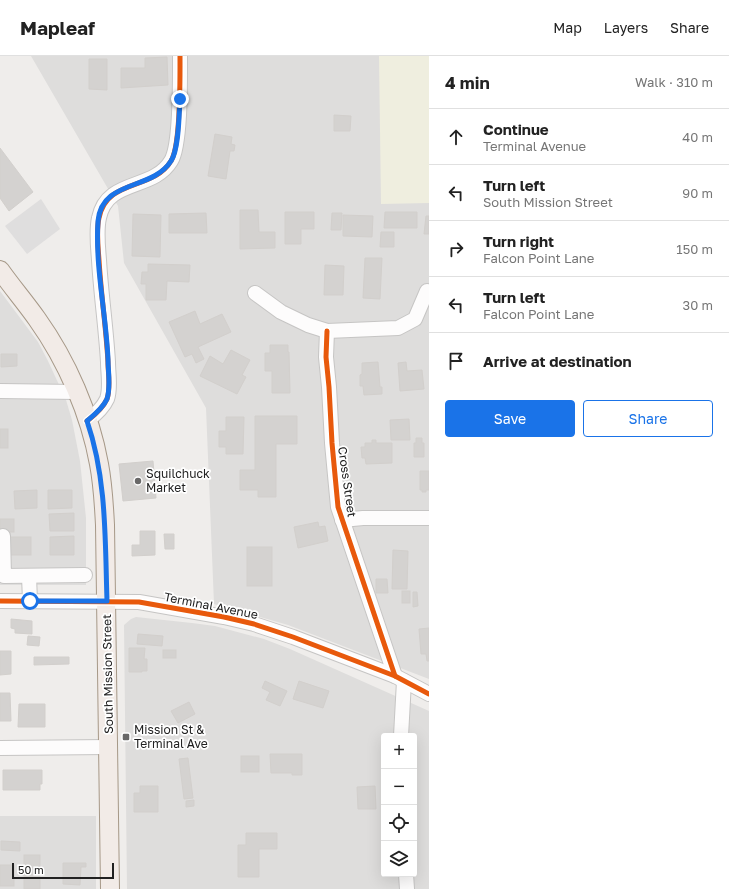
<!DOCTYPE html>
<meta charset="utf-8">
<style>
:root{--surface:#fff;--page:#f6f6f6;--text:#222;--muted:#767676;--line:#e0e0e0;--accent:#1a73e8}
body{margin:0;font-family:"Golos Text",sans-serif;background:var(--page);color:var(--text)}
.controls{position:absolute;right:12px;bottom:12px;display:grid;overflow:hidden;border-radius:4px;box-shadow:0 4px 16px #0002}
.controls button{width:36px;height:36px;display:grid;place-items:center;padding:0;border:0;border-bottom:1px solid var(--line);background:var(--surface);color:var(--text);font:20px sans-serif}
.scale{position:absolute;left:12px;bottom:10px;width:102px;box-sizing:border-box;padding-left:4px;border:2px solid #212121;border-top:0;font-size:11px;line-height:14px;white-space:nowrap;color:#212121;-webkit-text-stroke:3px #fff;paint-order:stroke}
.stop{position:absolute;width:12px;height:12px;margin:-9px;border:3px solid #1a73e8;border-radius:50%;background:#fff}
.stop.end{background:#1a73e8;border-color:#fff;box-shadow:0 1px 4px #0008}
.list{margin:0;padding:0;list-style:none}
h2{display:flex;justify-content:space-between;align-items:center;height:52px;margin:0;padding:0 16px;font-size:17px}
h2 small{font-size:13px;font-weight:400;color:var(--muted)}
.list li{display:grid;grid-template-columns:26px 1fr auto;gap:12px;align-items:center;box-sizing:border-box;height:56px;padding:0 16px;border-top:1px solid var(--line)}
.list b{display:block;font-size:15px;white-space:nowrap}
.list p{margin:0;font-size:13px;white-space:nowrap;color:var(--muted)}
.list em{font-size:13px;font-style:normal;color:var(--muted)}
.actions{display:flex;gap:8px;padding:12px 16px}
.actions a{flex:1;padding:9px 0;border:1px solid var(--accent);border-radius:4px;text-align:center;font-size:14px;color:var(--accent)}
.actions .main{background:var(--accent);color:#fff}
.icon{flex:none;width:22px;height:22px;fill:none;stroke:currentColor;stroke-width:2;stroke-linecap:round;stroke-linejoin:round}
.map{position:relative;flex:none;width:429px;height:833px;overflow:hidden}
header{display:flex;align-items:center;gap:24px;box-sizing:border-box;height:56px;padding:0 20px;background:var(--surface);border-bottom:1px solid var(--line)}
header strong{font-size:19px}
nav{display:flex;gap:22px;margin-inline-start:auto;font-size:14px}
main{display:flex}
aside{flex:1;background:var(--surface)}
.map>svg:first-child{display:block}
</style>
<header>
<strong>Mapleaf</strong>
<nav><a>Map</a><a>Layers</a><a>Share</a></nav>
</header>
<main>
<div class="map">
<svg width="429" height="833" viewBox="0 0 429 833">
<rect width="100%" height="100%" fill="#efedeb"/>
<g fill="#dedddc" fill-rule="evenodd">
<polygon points="31,0 429,0 429,623 288,569 214,548 206,352 124,207 118,150"/>
<polygon points="0,235 38,286 48,305 66,344 72,364 80,405 86,462 86,529 0,529"/>
<path d="M136,561L192,567L215,570L264,583L290,593L429,655V833H127L124,569L131,563ZM384,680H414V818H384Z"/>
<rect x="0" y="760" width="96" height="73"/>
</g>
<polygon fill="#efeedf" points="379,0 429,0 429,147 381,148"/>
<polygon fill="#dfdede" points="41,143 60,173 27,198 5,170"/>
<g fill="#d4d2d0" stroke="#d2cfcc">
<polygon points="167,1 168,29 121,32 121,12 145,12 145,2"/>
<polygon points="89,3 107,3 107,34 89,33"/>
<polygon points="334,59 351,60 350,75 334,75"/>
<polygon points="215,78 232,81 231,88 235,89 234,95 230,95 226,123 208,120"/>
<polygon points="0,92 33,136 9,155 0,142"/>
<polygon points="240,154 258,154 259,176 275,176 275,192 240,193"/>
<polygon points="285,156 314,156 314,173 301,173 301,188 285,188"/>
<polygon points="385,156 417,156 417,172 384,172"/>
<polygon points="206,157 207,177 169,177 169,158"/>
<polygon points="332,157 342,157 341,174 331,174"/>
<polygon points="133,158 161,159 160,201 132,200"/>
<polygon points="343,159 373,160 372,181 343,180"/>
<polygon points="426,160 429,160 429,178 424,178"/>
<polygon points="381,176 394,176 394,191 380,191"/>
<polygon points="365,202 382,202 380,243 363,242"/>
<polygon points="148,208 190,209 189,226 167,225 166,244 146,244 146,228 141,228 142,216 148,216"/>
<polygon points="325,209 344,210 343,239 324,239"/>
<polygon points="195,255 200,268 222,258 231,276 198,291 204,303 196,307 192,298 185,301 169,266"/>
<polygon points="270,289 288,289 288,296 289,296 290,337 272,337 272,315 265,315 265,297 270,297"/>
<polygon points="231,294 250,304 242,319 246,321 237,338 200,320 210,300 223,308"/>
<polygon points="1,298 17,298 17,310 1,311"/>
<polygon points="378,306 380,331 382,331 382,338 364,339 363,330 360,330 360,319 362,318 362,307"/>
<polygon points="406,306 407,315 422,314 424,333 400,335 398,307"/>
<polygon points="255,360 297,360 297,388 276,388 276,441 258,441 258,434 240,434 240,414 255,414"/>
<polygon points="226,361 244,361 243,398 226,398 226,391 219,391 219,375 226,375"/>
<polygon points="409,363 410,384 391,384 390,364"/>
<rect x="0" y="373" width="8" height="19"/>
<polygon points="416,382 422,382 422,387 424,387 424,401 414,401 414,387 416,387"/>
<polygon points="372,384 376,384 376,387 392,387 392,407 366,408 365,402 362,402 361,391 365,391 365,387 372,387"/>
<polygon points="153,405 156,442 123,445 119,408"/>
<polygon points="420,415 429,415 429,434 426,434 426,436 422,436 422,434 420,434"/>
<polygon points="37,434 37,452 15,453 14,435"/>
<polygon points="48,434 72,434 72,452 48,453"/>
<polygon points="74,457 74,475 50,475 49,458"/>
<rect x="0" y="463" width="14" height="13"/>
<polygon points="318,466 319,471 325,470 328,485 298,492 294,471"/>
<polygon points="140,475 155,475 155,499 132,500 132,489 140,489"/>
<polygon points="164,478 174,478 174,493 165,493"/>
<polygon points="74,480 74,499 50,499 50,481"/>
<rect x="8" y="481" width="23" height="18"/>
<rect x="247" y="491" width="25" height="39"/>
<polygon points="393,494 408,495 407,533 392,533"/>
<polygon points="376,523 387,523 388,537 376,537"/>
<rect x="402" y="535" width="8" height="12"/>
<polygon points="413,536 417,536 418,550 413,551"/>
<polygon points="11,563 32,565 32,578 15,577 15,573 11,572"/>
<polygon points="429,572 429,605 427,605 426,598 421,598 419,573"/>
<polygon points="138,578 163,580 162,590 137,588"/>
<polygon points="28,580 40,581 39,590 27,589"/>
<polygon points="129,592 145,592 144,603 147,603 147,615 142,615 142,616 129,616"/>
<rect x="163" y="594" width="13" height="8"/>
<polygon points="0,595 11,595 11,618 0,619"/>
<polygon points="34,601 69,601 69,608 34,609"/>
<polygon points="265,625 287,635 280,650 266,644 270,636 262,632"/>
<polygon points="299,625 329,635 323,652 293,643"/>
<polygon points="0,637 10,637 11,665 0,665"/>
<polygon points="189,646 195,658 178,667 171,655"/>
<polygon points="19,648 45,648 45,671 18,671"/>
<polygon points="270,698 302,698 302,719 292,719 292,717 271,717"/>
<rect x="241" y="700" width="18" height="16"/>
<polygon points="188,702 193,742 184,743 179,703"/>
<polygon points="3,714 42,714 42,728 40,728 40,734 3,734"/>
<polygon points="140,730 158,730 158,756 134,756 134,737 140,737"/>
<polygon points="375,730 376,753 358,753 357,731"/>
<polygon points="194,744 194,750 186,751 186,745"/>
<polygon points="246,777 277,777 277,793 259,793 259,821 238,821 238,789 246,789"/>
<polygon points="1,785 20,786 20,795 1,794"/>
<rect x="24" y="799" width="16" height="34"/>
<polygon points="63,807 86,807 86,811 81,811 80,829 63,828"/>
<rect x="0" y="809" width="14" height="21"/>
</g>
<g fill="none" stroke-linecap="round" stroke-linejoin="round">
<g stroke="#c6c5c4" stroke-width="16">
<g id="minor">
<polyline points="255,237 281,256 308,269 327,275 398,272 415,263 427,235"/>
<polyline points="327,275 326,301 329,331 332,387 338,451 395,620"/>
<polyline points="0,335 77,336"/>
<path d="M87,365C95,359 103,352 107,343C111,332 108,318 108,306C106,272 101,238 99,204C98,190 96,175 99,162C107,122 153,135 171,105C181,89 180,21 180,0"/>
<polyline points="342,464 363,462 429,462"/>
<polyline points="3,480 4,520 85,519"/>
<polyline points="29,520 30,545"/>
<polyline points="0,545 139,546 224,561 254,568 293,581 395,620 429,638"/>
<polyline points="401,680 404,625"/>
<polyline points="0,692 109,691"/>
<polyline points="406,818 407,833"/>
</g>
</g>
<g stroke="#a69887" stroke-width="20">
<path id="major" d="M0,214C12,231 25,246 37,263C67,305 90,358 99,408C103,429 104,449 105,469L110,833"/>
</g>
<use href="#minor" stroke="#fdfcfc" stroke-width="14"/>
<use href="#major" stroke="#f2ebe7" stroke-width="18"/>
<g stroke="#fff" stroke-width="8">
<g id="cycleway">
<polyline points="327,275 326,301 329,331 332,387 338,451 395,620"/>
<path d="M87,365C95,359 103,352 107,343C111,332 108,318 108,306C106,272 101,238 99,204C98,190 96,175 99,162C107,122 153,135 171,105C181,89 180,21 180,0"/>
<polyline points="0,545 139,546 224,561 254,568 293,581 395,620 429,638"/>
</g>
</g>
<use href="#cycleway" stroke="#e8590c" stroke-width="5"/>
</g>
<g fill="none" stroke-linecap="round" stroke-linejoin="round">
<path stroke="#1a73e8" stroke-width="5" d="M30,545H107C105,485 107,423 87,365C94,359 103,352 107,343C111,331 108,316 108,303C106,257 95,211 98,165C102,123 152,135 171,105C179,93 179,58 180,43"/>
</g>
<g fill="#696868" stroke="#fff" stroke-width="1.5">
<circle cx="138" cy="425" r="4"/>
<rect x="122" y="677" width="8" height="8" rx="2"/>
</g>
<g text-anchor="middle" stroke-width="3.5" stroke-linejoin="round" paint-order="stroke">
<g font-size="12" fill="#212121" stroke="#fff" text-anchor="start">
<text x="146" y="422">Squilchuck<tspan x="146" dy="14">Market</tspan></text>
<text x="134" y="678">Mission St &amp;<tspan x="134" dy="14">Terminal Ave</tspan></text>
</g>
<g font-size="12" fill="#212121" stroke="#fff">
<text transform="translate(347 426) rotate(82)" y="4">Cross Street</text>
<text transform="translate(211 550) rotate(11)" y="4">Terminal Avenue</text>
<text transform="translate(108 618) rotate(-91)" y="4">South Mission Street</text>
</g>
</g>
</svg>
<div class="controls">
<button>+</button>
<button>−</button>
<button><svg class="icon" aria-label="locate" viewBox="0 0 24 24"><circle cx="12" cy="12" r="6"/><path d="M12 2v4M12 18v4M2 12h4M18 12h4"/></svg></button>
<button><svg class="icon" aria-label="layers" viewBox="0 0 24 24"><path d="M12 4l9 5-9 5-9-5zM3 14l9 5 9-5"/></svg></button>
</div>
<div class="scale">50 m</div>
<div class="stop" style="left:30px;top:545px"></div>
<div class="stop end" style="left:180px;top:43px"></div>
</div>
<aside>
<h2>4 min<small>Walk · 310 m</small></h2>
<ul class="list">
<li><svg class="icon" aria-label="ahead" viewBox="0 0 24 24"><path d="M12 20V5M6 11l6-6 6 6"/></svg><div><b>Continue</b><p>Terminal Avenue</p></div><em>40 m</em></li>
<li><svg class="icon" aria-label="left" viewBox="0 0 24 24"><path d="M17 20v-9H6M10 6l-5 5 5 5"/></svg><div><b>Turn left</b><p>South Mission Street</p></div><em>90 m</em></li>
<li><svg class="icon" aria-label="right" viewBox="0 0 24 24"><path d="M7 20v-9h11M14 6l5 5-5 5"/></svg><div><b>Turn right</b><p>Falcon Point Lane</p></div><em>150 m</em></li>
<li><svg class="icon" aria-label="left" viewBox="0 0 24 24"><path d="M17 20v-9H6M10 6l-5 5 5 5"/></svg><div><b>Turn left</b><p>Falcon Point Lane</p></div><em>30 m</em></li>
<li><svg class="icon" aria-label="arrive" viewBox="0 0 24 24"><path d="M6 21V4h12l-3 4 3 4H6"/></svg><div><b>Arrive at destination</b></div></li>
</ul>
<div class="actions"><a class="main">Save</a><a>Share</a></div>
</aside>
</main>
